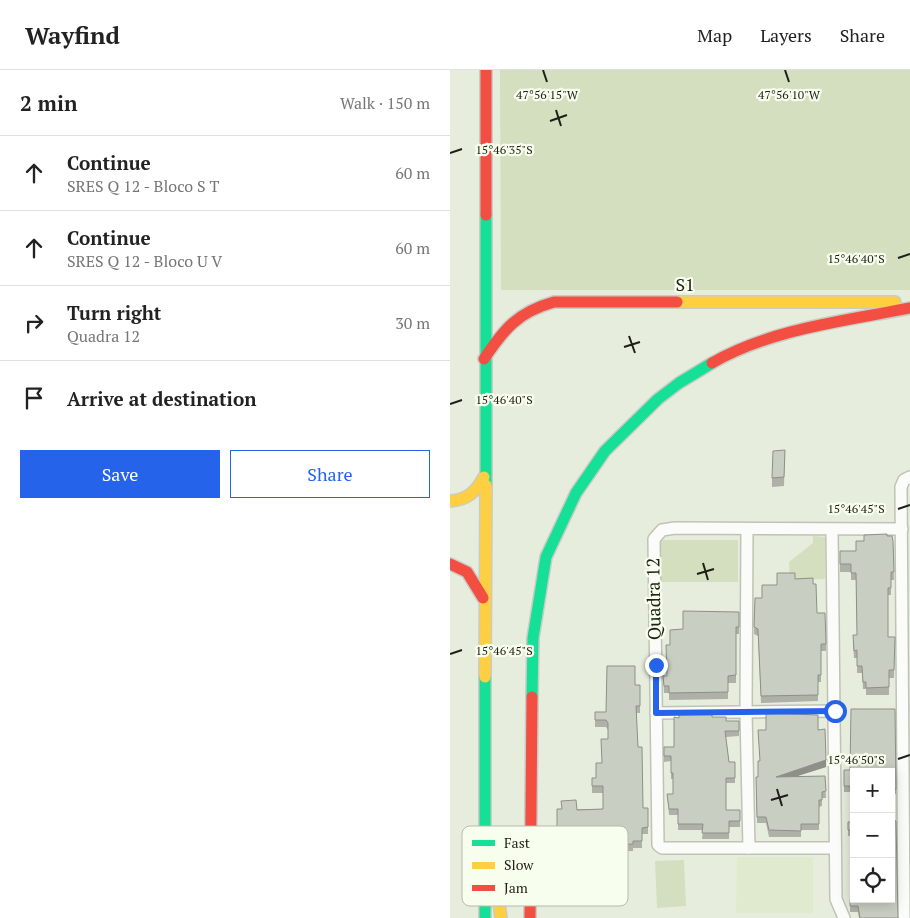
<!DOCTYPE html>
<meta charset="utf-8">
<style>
:root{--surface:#fff;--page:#f2f2f2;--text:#222;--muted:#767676;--line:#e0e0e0;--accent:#2563eb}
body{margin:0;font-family:"PT Serif",serif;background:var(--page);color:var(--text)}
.controls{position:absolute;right:15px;bottom:15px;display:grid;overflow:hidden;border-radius:0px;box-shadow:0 2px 12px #0003}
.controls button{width:45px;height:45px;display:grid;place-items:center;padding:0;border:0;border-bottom:1px solid var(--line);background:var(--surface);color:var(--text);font:25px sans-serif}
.stop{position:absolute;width:15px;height:15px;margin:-11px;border:4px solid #2563eb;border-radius:50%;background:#fff}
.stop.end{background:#2563eb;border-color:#fff;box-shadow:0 1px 5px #0008}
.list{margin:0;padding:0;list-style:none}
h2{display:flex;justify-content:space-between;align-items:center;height:65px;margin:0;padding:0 20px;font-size:21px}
h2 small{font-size:16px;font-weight:400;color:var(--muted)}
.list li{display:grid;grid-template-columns:32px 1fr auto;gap:15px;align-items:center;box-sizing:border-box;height:75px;padding:0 20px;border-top:1px solid var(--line)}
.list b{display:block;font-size:19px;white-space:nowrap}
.list p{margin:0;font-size:16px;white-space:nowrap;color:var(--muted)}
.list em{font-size:16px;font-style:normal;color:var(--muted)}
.actions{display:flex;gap:10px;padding:15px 20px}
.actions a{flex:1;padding:11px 0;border:1px solid var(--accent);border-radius:0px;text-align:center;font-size:18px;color:var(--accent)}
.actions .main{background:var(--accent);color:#fff}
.icon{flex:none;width:28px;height:28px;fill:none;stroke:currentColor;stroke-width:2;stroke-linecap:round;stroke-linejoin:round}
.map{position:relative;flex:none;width:460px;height:848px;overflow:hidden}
header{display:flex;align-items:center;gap:30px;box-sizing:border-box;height:70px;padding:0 25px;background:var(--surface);border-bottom:1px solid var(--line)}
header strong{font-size:24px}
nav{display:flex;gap:28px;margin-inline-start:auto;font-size:18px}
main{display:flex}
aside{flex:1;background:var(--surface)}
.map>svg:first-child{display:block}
</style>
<header>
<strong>Wayfind</strong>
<nav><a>Map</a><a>Layers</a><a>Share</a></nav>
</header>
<main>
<aside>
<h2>2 min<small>Walk · 150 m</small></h2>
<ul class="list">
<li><svg class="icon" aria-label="ahead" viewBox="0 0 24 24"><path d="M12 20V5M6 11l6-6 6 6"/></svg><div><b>Continue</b><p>SRES Q 12 - Bloco S T</p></div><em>60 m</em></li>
<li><svg class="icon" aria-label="ahead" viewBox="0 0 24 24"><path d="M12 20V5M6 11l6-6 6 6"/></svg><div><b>Continue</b><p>SRES Q 12 - Bloco U V</p></div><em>60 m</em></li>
<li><svg class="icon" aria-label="right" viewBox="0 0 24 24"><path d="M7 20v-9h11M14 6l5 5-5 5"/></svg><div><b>Turn right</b><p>Quadra 12</p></div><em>30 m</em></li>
<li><svg class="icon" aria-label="arrive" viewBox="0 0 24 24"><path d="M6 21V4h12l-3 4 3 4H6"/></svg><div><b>Arrive at destination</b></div></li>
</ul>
<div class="actions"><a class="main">Save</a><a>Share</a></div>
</aside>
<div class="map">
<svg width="460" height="848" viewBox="0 0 460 848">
<rect width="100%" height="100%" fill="#e7eddd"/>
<polygon fill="#e0eacf" points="287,787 363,787 363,843 286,843"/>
<g fill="#d3dfbf">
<polygon points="50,0 460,0 460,220 51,220"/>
<polygon points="363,466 375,467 375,509 340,510 339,492 363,473"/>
<rect x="211" y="470" width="77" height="42"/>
<polygon points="234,790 236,836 207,838 205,791"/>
</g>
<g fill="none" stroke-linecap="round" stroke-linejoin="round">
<g stroke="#bec3b6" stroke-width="14">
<g id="street">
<polyline points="297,459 296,642 299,778"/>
<polyline points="382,460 386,829 394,848"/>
<polyline points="206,643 385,641"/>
<polyline points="385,778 212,778 208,775 204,469 212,460 225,458 452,459"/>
<polyline points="454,848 451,417 454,410 460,407"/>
</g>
</g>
<g stroke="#c9ccc4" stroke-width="14">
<g id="fast">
<polyline points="36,415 36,145"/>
<polyline points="82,627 83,568 96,487 126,423 155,381 208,329 229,313 262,293"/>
<polyline points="35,848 35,607"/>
</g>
</g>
<g stroke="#c9ccc4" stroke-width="14">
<g id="slow">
<polyline points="227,232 445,232"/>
<path d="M0,431C17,430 26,422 34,407"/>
<polyline points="35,607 36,415"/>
<polyline points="46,811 51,848"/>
</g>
</g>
<g stroke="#c9ccc4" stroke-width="14">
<g id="jam">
<polyline points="36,145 36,0"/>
<path d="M34,289C54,259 68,242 104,232H227"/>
<path d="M262,293C321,259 394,251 460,238"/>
<polyline points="0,494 17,502 33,528"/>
<polyline points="80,848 82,627"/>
</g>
</g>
<use href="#street" stroke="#fbfcfa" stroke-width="11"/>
<use href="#fast" stroke="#16e098" stroke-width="11"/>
<use href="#slow" stroke="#ffcf43" stroke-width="11"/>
<use href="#jam" stroke="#f24e42" stroke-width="11"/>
</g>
<g fill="#adb1a7">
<polygon points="335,380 334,416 322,417 322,408"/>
<polygon points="437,466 443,471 444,510 441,510 441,525 438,525 438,567 445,567 444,608 439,608 439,625 416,625 416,619 413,619 412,603 407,603 407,588 404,588 403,572 407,565 406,510 401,510 401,502 390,502 390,481 406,481 414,471"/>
<polygon points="345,509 363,514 367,543 376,574 376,581 371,581 371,612 368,612 368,631 311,633 308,566 304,564 305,528 312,528 327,515"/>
<polygon points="289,542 289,564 286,564 286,613 278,613 278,629 219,630 219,623 214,623 213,606 217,606 220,575 233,559"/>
<polygon points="190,615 190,643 186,643 188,677 193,738 198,738 198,764 192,764 192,778 183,778 183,781 148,782 148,770 109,769 109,766 107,766 107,739 153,739 153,723 142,723 142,708 146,708 152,693 158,669 158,660 156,657 145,657 145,642 156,642"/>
<polygon points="445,639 446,724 442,724 442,750 448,848 409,848 408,842 400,842 400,838 403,801 401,766 398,766 398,752 401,752 401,734 400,722 394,722 394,700 400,700"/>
<polygon points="262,647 276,651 289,651 289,666 276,667 279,692 285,708 285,713 276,713 276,740 290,740 290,757 279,757 279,769 252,769 253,760 228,760 228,745 219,745 217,724 223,724 223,709 221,709 221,691 214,692 214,677 224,677"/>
<polygon points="308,660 368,660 376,697 346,706 375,706 376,728 372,728 372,736 369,737 369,760 351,760 351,767 319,767 316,753 307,753 306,707 308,707 310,691"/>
</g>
<polygon fill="#8d9088" points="376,690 376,697 326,713 326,707"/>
<g fill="#c9cec2" stroke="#8d9088" fill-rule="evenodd">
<polygon points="335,380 334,407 322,408 323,381"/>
<polygon points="437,464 437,466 442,466 443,471 444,502 441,502 441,518 438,518 438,567 445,567 444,600 439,600 439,617 416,618 416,612 413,612 412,596 407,596 407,580 404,581 403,565 407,565 406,503 401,503 401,494 390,494 390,481 406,481 406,471 414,471 414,465"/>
<polygon points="327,503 345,503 345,509 363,508 363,514 366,514 367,543 375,543 376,574 371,574 371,605 368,605 368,625 311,626 308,559 304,557 305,528 312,528 312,515 327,515"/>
<polygon points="233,541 289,542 289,557 286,557 286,605 278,606 278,622 219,623 219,616 214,616 213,606 217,606 216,575 220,575 220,560 233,559"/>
<polygon points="157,596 185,596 185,615 190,615 190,636 186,636 188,677 192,677 193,738 198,738 198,757 192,758 192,771 183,771 183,774 148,775 148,763 109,762 109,759 107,759 107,739 112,739 111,731 126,730 127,740 153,739 153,716 142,716 142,708 146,708 146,693 152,693 151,669 158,669 158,653 156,650 145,650 145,642 156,642"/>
<path d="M401,639H445L446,719L442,718V750L446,751L448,848H410L408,836H400V833L403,799L401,760H398V752H401V728L400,716H394V700H400ZM404,702H441V829H404Z"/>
<polygon points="316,643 368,645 368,660 375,659 376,690 326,707 375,706 376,721 372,722 372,730 369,730 369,754 351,754 351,761 319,760 316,747 307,747 306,707 308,707 308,691 310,691 308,660 316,660"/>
<polygon points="229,644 262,644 262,647 276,647 276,651 289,651 289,661 275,661 279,692 285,692 285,708 276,708 276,740 290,740 290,751 279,751 279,763 252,763 253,754 228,754 228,739 219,739 217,724 223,724 223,703 221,703 221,686 214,686 214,677 224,677 224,647 229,648"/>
</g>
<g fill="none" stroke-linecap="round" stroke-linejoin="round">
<polyline stroke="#2563eb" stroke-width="6" points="206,595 206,643 385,641"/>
</g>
<path fill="none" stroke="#1c2016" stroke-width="2" d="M93,0L97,12M335,0L339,12M106,40L111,56M100,51L117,45M0,83L12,79M448,188L460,184M179,266L185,283M174,277L190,272M0,334L12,330M448,439L460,435M253,493L258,510M247,504L264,499M0,584L12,580M448,689L460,685M327,719L332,736M321,730L338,725"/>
<g text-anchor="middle" stroke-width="4.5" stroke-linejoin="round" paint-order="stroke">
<g font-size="18" fill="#1c2016" stroke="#f8feee">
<text x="235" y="221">S1</text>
<text transform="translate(204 529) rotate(-91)" y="6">Quadra 12</text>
</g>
</g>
<rect x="12" y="756" width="166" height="80" rx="8" fill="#f8feee" stroke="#b6bbad" stroke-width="1"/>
<rect x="22" y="770" width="23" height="6" fill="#16e098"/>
<rect x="22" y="792" width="23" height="7" fill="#ffcf43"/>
<rect x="22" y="815" width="23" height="6" fill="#f24e42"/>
<g font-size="14" fill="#1c2016">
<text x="54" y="778">Fast</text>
<text x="54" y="800">Slow</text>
<text x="54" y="823">Jam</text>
</g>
<g font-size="12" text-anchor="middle" fill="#1c2016" stroke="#f8feee" stroke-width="4.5" stroke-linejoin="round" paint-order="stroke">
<text x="97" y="29">47°56'15"W</text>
<text x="339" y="29">47°56'10"W</text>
<text x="54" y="84">15°46'35"S</text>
<text x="406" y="193">15°46'40"S</text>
<text x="54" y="334">15°46'40"S</text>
<text x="406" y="443">15°46'45"S</text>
<text x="54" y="585">15°46'45"S</text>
<text x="406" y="694">15°46'50"S</text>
</g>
</svg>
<div class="controls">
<button>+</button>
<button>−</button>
<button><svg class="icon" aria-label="locate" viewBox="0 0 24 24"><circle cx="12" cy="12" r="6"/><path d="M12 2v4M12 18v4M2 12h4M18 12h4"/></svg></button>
</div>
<div class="stop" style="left:385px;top:641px"></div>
<div class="stop end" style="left:206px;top:595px"></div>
</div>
</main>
